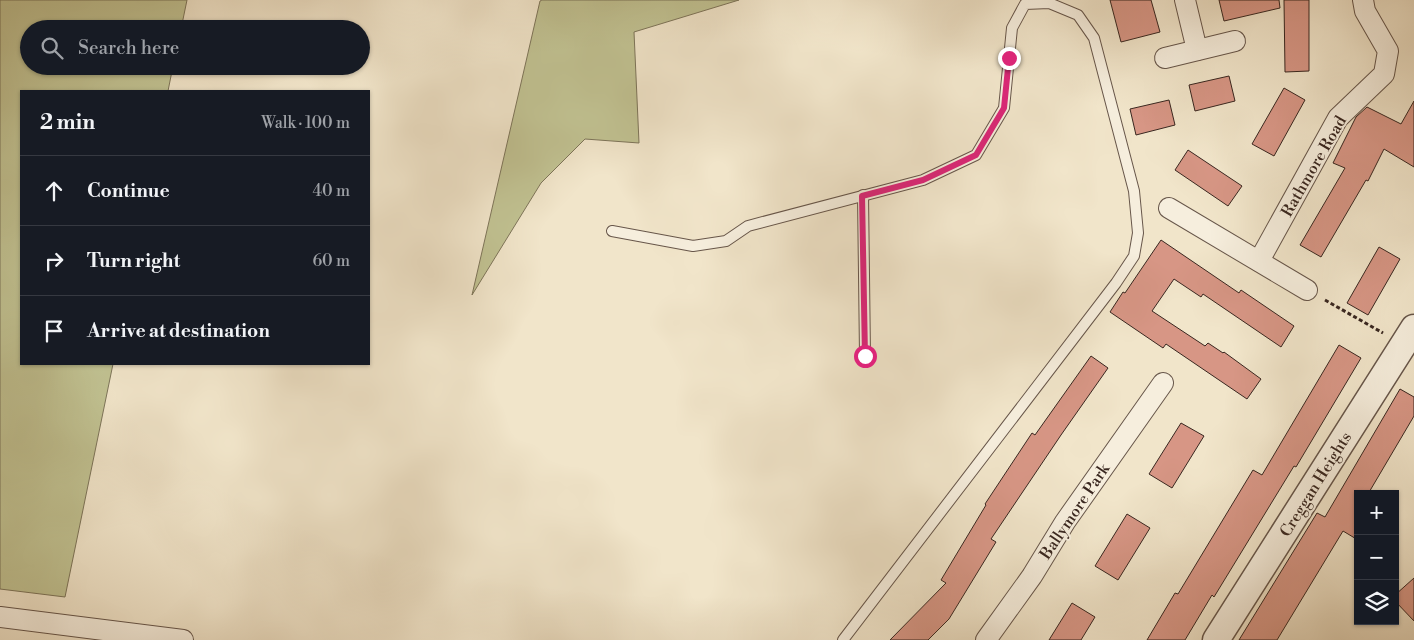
<!DOCTYPE html>
<meta charset="utf-8">
<style>
:root{--surface:#171b24;--page:#242831;--text:#f1f3f6;--muted:#9ea1a6;--line:#363941}
body{margin:0;font-family:"Libre Bodoni",serif;background:var(--page);color:var(--text)}
.controls{position:absolute;right:15px;bottom:15px;display:grid;overflow:hidden;border-radius:0px;box-shadow:0 1px 4px #0004}
.controls button{width:45px;height:45px;display:grid;place-items:center;padding:0;border:0;border-bottom:1px solid var(--line);background:var(--surface);color:var(--text);font:25px sans-serif}
.stop{position:absolute;width:15px;height:15px;margin:-11px;border:4px solid #db2777;border-radius:50%;background:#fff}
.stop.end{background:#db2777;border-color:#fff;box-shadow:0 1px 5px #0008}
.list{margin:0;padding:0;list-style:none}
h2{display:flex;justify-content:space-between;align-items:center;height:65px;margin:0;padding:0 20px;font-size:21px}
h2 small{font-size:16px;font-weight:400;color:var(--muted)}
.list li{display:grid;grid-template-columns:32px 1fr auto;gap:15px;align-items:center;box-sizing:border-box;height:70px;padding:0 20px;border-top:1px solid var(--line)}
.list b{display:block;font-size:19px;white-space:nowrap}
.list em{font-size:16px;font-style:normal;color:var(--muted)}
.icon{flex:none;width:28px;height:28px;fill:none;stroke:currentColor;stroke-width:2;stroke-linecap:round;stroke-linejoin:round}
.map{position:relative;flex:none;width:1414px;height:640px;overflow:hidden}
.search{position:absolute;background:var(--surface);box-shadow:0 1px 4px #0004;left:20px;top:20px;width:350px;height:55px;display:flex;align-items:center;gap:12px;box-sizing:border-box;padding:0 18px;border-radius:28px;color:var(--muted);font-size:19px}
.panel{position:absolute;background:var(--surface);box-shadow:0 1px 4px #0004;left:20px;top:90px;width:350px;height:275px;border-radius:0px}
.map>svg:first-child{display:block}
</style>
<div class="map">
<svg width="1414" height="640" viewBox="0 0 1414 640">
<rect width="100%" height="100%" fill="#f1e5ca"/>
<filter id="stains"><feTurbulence type="fractalNoise" baseFrequency=".004" numOctaves="4"/><feColorMatrix values="0 0 0 0 .2 0 0 0 0 .09 0 0 0 0 .02 0 0 0 .5 -.17"/></filter>
<radialGradient id="worn" r=".72"><stop offset=".6" stop-color="#630" stop-opacity="0"/><stop offset="1" stop-color="#630" stop-opacity=".3"/></radialGradient>
<g fill="#c1c292" stroke="#7d7459">
<polygon points="0,0 187,0 181,29 29,29 29,66 173,66 168,91 21,91 21,364 113,364 65,597 0,589"/>
<polygon points="542,0 739,0 634,32 639,143 585,139 541,183 472,295 540,1"/>
</g>
<g fill="#d79685" stroke="#392720">
<polygon points="1110,0 1151,0 1160,32 1121,42"/>
<polygon points="1219,0 1279,0 1280,8 1224,21"/>
<polygon points="1284,0 1309,0 1309,71 1285,72"/>
<polygon points="1229,76 1235,101 1195,111 1189,85"/>
<polygon points="1284,88 1305,100 1274,156 1252,144"/>
<polygon points="1169,100 1175,125 1136,135 1130,109"/>
<polygon points="1414,101 1414,167 1384,149 1368,181 1366,180 1321,257 1300,245 1345,168 1333,163 1356,117 1367,107 1401,124"/>
<polygon points="1188,150 1242,186 1228,206 1175,170"/>
<polygon points="1161,240 1239,293 1241,290 1294,326 1281,347 1203,294 1201,297 1174,279 1152,311 1205,346 1208,343 1223,353 1224,352 1261,379 1247,399 1166,344 1163,348 1110,312 1123,292 1125,293"/>
<polygon points="1379,247 1400,259 1368,315 1347,303"/>
<polygon points="1339,345 1361,358 1296,467 1294,466 1214,597 1212,595 1185,640 1147,640 1175,593 1178,594 1253,470 1262,475"/>
<polygon points="1091,356 1108,368 1061,435 991,539 996,542 949,619 928,640 890,640 946,583 941,580 986,505 985,504 1032,433 1035,435"/>
<polygon points="1400,389 1414,397 1414,416 1368,494 1358,494 1358,540 1343,531 1277,640 1239,640 1317,513 1325,517"/>
<polygon points="1181,423 1204,436 1172,488 1149,474"/>
<polygon points="1127,514 1150,528 1118,580 1095,566"/>
<polygon points="1414,578 1414,621 1395,601 1395,595"/>
<polygon points="1072,603 1095,617 1081,640 1049,640"/>
</g>
<g fill="none" stroke-linecap="round" stroke-linejoin="round">
<g stroke="#67564a" stroke-width="12">
<g id="service">
<polyline points="863,195 865,355"/>
<polyline points="612,231 693,246 726,241 748,226 923,180 976,155 1004,108 1012,28 1025,4 1049,3 1078,15 1094,38 1134,191 1138,233 1134,256 1116,283 843,640"/>
</g>
</g>
<g stroke="#67564a" stroke-width="22">
<g id="minor">
<polyline points="1185,0 1197,50"/>
<polyline points="1165,58 1235,41"/>
<polyline points="1169,208 1307,290"/>
<polyline points="1259,261 1338,118 1384,74 1388,51 1365,11 1363,0"/>
<polyline points="0,617 183,640"/>
<polyline points="986,640 1032,576 1065,522 1163,383"/>
</g>
</g>
<g stroke="#67564a" stroke-width="29">
<polyline id="tertiary" points="1216,640 1414,328"/>
</g>
<polyline stroke="#392720" stroke-width="3" stroke-dasharray="4 2.5" stroke-linecap="butt" points="1325,300 1383,333"/>
<use href="#service" stroke="#f6eedd" stroke-width="10"/>
<use href="#minor" stroke="#f6eedd" stroke-width="20"/>
<use href="#tertiary" stroke="#f6eedd" stroke-width="26"/>
</g>
<g fill="none" stroke-linecap="round" stroke-linejoin="round">
<polyline stroke="#db2777" stroke-width="6" points="865,356 862,196 923,180 976,155 1004,108 1009,58"/>
</g>
<g text-anchor="middle" stroke-width="4" stroke-linejoin="round" paint-order="stroke">
<g font-size="16" fill="#392720" stroke="#f6eedd">
<text transform="translate(1313 166) rotate(-60)" y="6">Rathmore Road</text>
<text transform="translate(1315 484) rotate(-58)" y="6">Creggan Heights</text>
<text transform="translate(1074 511) rotate(-56)" y="6">Ballymore Park</text>
</g>
</g>
<rect width="100%" height="100%" filter="url(#stains)"/>
<rect width="100%" height="100%" fill="url(#worn)"/>
</svg>
<div class="controls">
<button>+</button>
<button>−</button>
<button><svg class="icon" aria-label="layers" viewBox="0 0 24 24"><path d="M12 4l9 5-9 5-9-5zM3 14l9 5 9-5"/></svg></button>
</div>
<div class="stop" style="left:865px;top:356px"></div>
<div class="stop end" style="left:1009px;top:58px"></div>
<div class="search"><svg class="icon" aria-label="search" viewBox="0 0 24 24"><circle cx="10" cy="10" r="6"/><path d="M15 15l6 6"/></svg>Search here</div>
<section class="panel">
<h2>2 min<small>Walk · 100 m</small></h2>
<ul class="list">
<li><svg class="icon" aria-label="ahead" viewBox="0 0 24 24"><path d="M12 20V5M6 11l6-6 6 6"/></svg><div><b>Continue</b></div><em>40 m</em></li>
<li><svg class="icon" aria-label="right" viewBox="0 0 24 24"><path d="M7 20v-9h11M14 6l5 5-5 5"/></svg><div><b>Turn right</b></div><em>60 m</em></li>
<li><svg class="icon" aria-label="arrive" viewBox="0 0 24 24"><path d="M6 21V4h12l-3 4 3 4H6"/></svg><div><b>Arrive at destination</b></div></li>
</ul>
</section>
</div>
